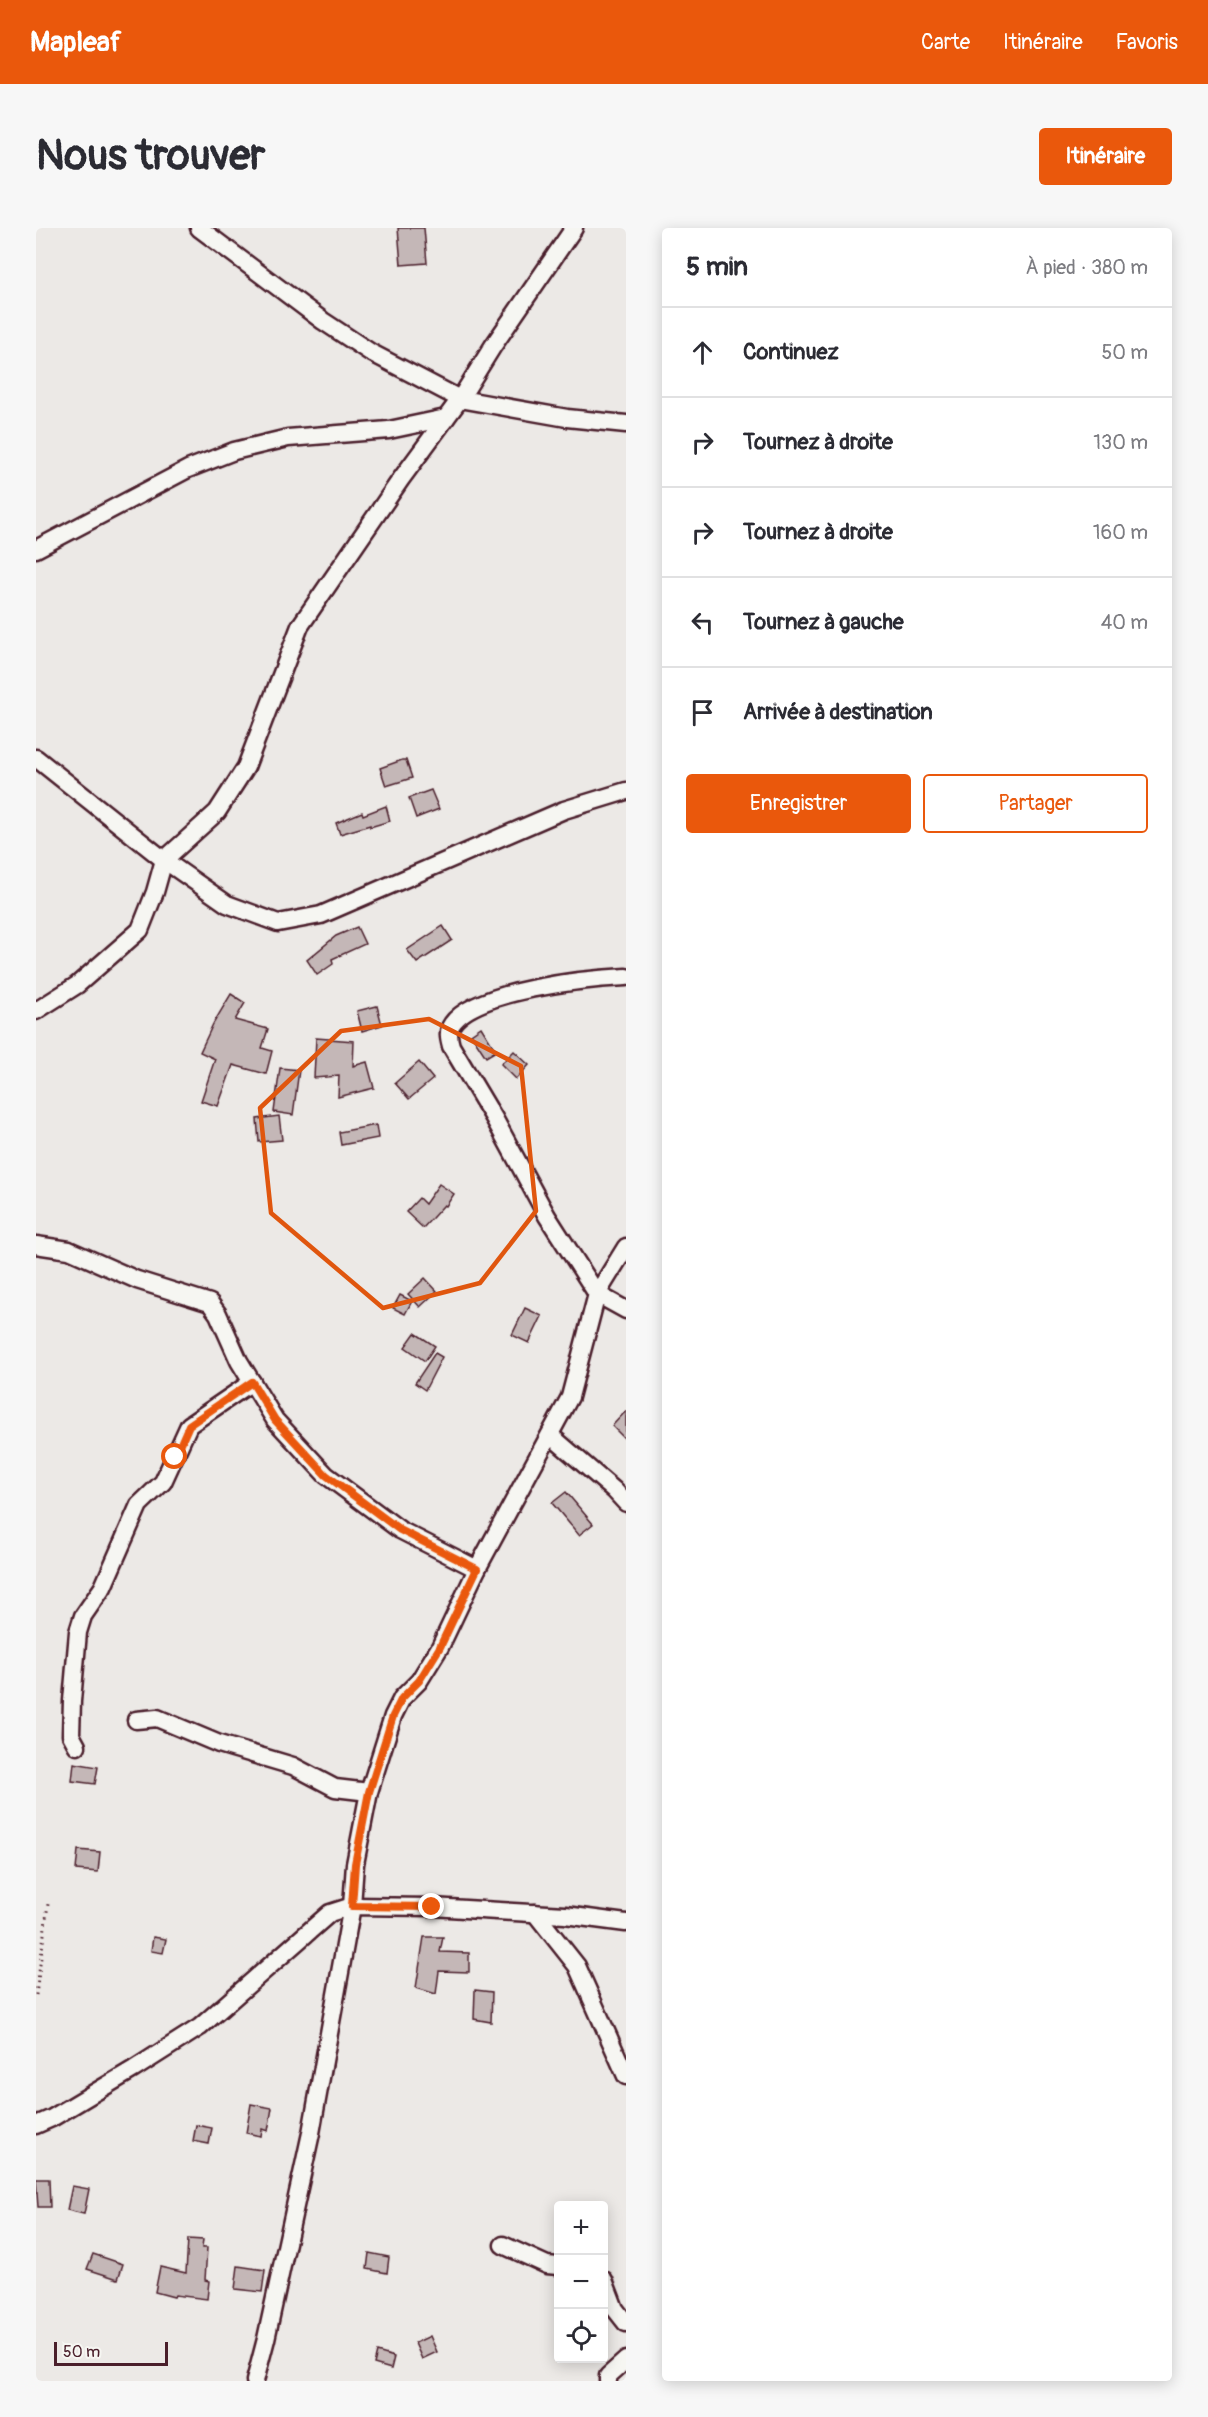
<!DOCTYPE html>
<html lang="fr">
<meta charset="utf-8">
<style>
:root{--surface:#fff;--page:#f7f7f7;--text:#2b2b33;--muted:#7c7c81;--line:#e1e1e2;--accent:#ea580c}
body{margin:0;font-family:Pangolin,sans-serif;background:var(--page);color:var(--text)}
.controls{position:absolute;right:18px;bottom:18px;display:grid;overflow:hidden;border-radius:6px;box-shadow:0 3px 15px #0003}
.controls button{width:54px;height:54px;display:grid;place-items:center;padding:0;border:0;border-bottom:2px solid var(--line);background:var(--surface);color:var(--text);font:30px sans-serif}
.scale{position:absolute;left:18px;bottom:15px;width:114px;box-sizing:border-box;padding-left:6px;border:3px solid #4a1f2b;border-top:0;font-size:16px;line-height:21px;white-space:nowrap;color:#4a1f2b;-webkit-text-stroke:4px #f6f6f2;paint-order:stroke}
.stop{position:absolute;width:18px;height:18px;margin:-14px;border:4px solid #ea580c;border-radius:50%;background:#fff}
.stop.end{background:#ea580c;border-color:#fff;box-shadow:0 2px 6px #0008}
.list{margin:0;padding:0;list-style:none}
h2{display:flex;justify-content:space-between;align-items:center;height:78px;margin:0;padding:0 24px;font-size:26px}
h2 small{font-size:20px;font-weight:400;color:var(--muted)}
.list li{display:grid;grid-template-columns:39px 1fr auto;gap:18px;align-items:center;box-sizing:border-box;height:90px;padding:0 24px;border-top:2px solid var(--line)}
.list b{display:block;font-size:22px;white-space:nowrap}
.list em{font-size:20px;font-style:normal;color:var(--muted)}
.actions{display:flex;gap:12px;padding:18px 24px}
.actions a{flex:1;padding:14px 0;border:2px solid var(--accent);border-radius:6px;text-align:center;font-size:21px;color:var(--accent)}
.actions .main{background:var(--accent);color:#fff}
.icon{flex:none;width:33px;height:33px;fill:none;stroke:currentColor;stroke-width:2;stroke-linecap:round;stroke-linejoin:round}
.map{position:relative;flex:none;width:590px;height:2153px;overflow:hidden;border-radius:6px}
header{display:flex;align-items:center;gap:36px;box-sizing:border-box;height:84px;padding:0 30px;background:var(--accent);color:#fff}
header strong{font-size:28px}
nav{display:flex;gap:33px;margin-inline-start:auto;font-size:21px}
.intro{display:flex;align-items:center;justify-content:space-between;box-sizing:border-box;height:144px;padding:0 36px}
h1{margin:0;font-size:42px}
.button{padding:15px 27px;border-radius:6px;background:var(--accent);color:#fff;font-size:21px;font-weight:700}
main{display:flex;gap:36px;padding:0 36px}
aside{flex:1;background:var(--surface);border-radius:6px;box-shadow:0 3px 15px #0003}
.map>svg:first-child{display:block}
</style>
<header>
<strong>Mapleaf</strong>
<nav><a>Carte</a><a>Itinéraire</a><a>Favoris</a></nav>
</header>
<div class="intro"><h1>Nous trouver</h1><a class="button">Itinéraire</a></div>
<main>
<div class="map">
<svg width="590" height="2153" viewBox="0 0 590 2153">
<rect width="100%" height="100%" fill="#ece9e6"/>
<filter id="ink" filterUnits="userSpaceOnUse"><feTurbulence type="fractalNoise" baseFrequency=".0167" numOctaves="2"/><feDisplacementMap in="SourceGraphic" scale="12" xChannelSelector="R" yChannelSelector="G"/><feConvolveMatrix kernelMatrix="1 2 1 2 8 2 1 2 1" color-interpolation-filters="sRGB"/></filter>
<g filter="url(#ink)">
<g fill="#c4b7b7" stroke="#4a1f2b" stroke-width="1.5">
<polygon points="362,0 388,0 391,35 365,37"/>
<polygon points="366,532 370,532 376,550 350,558 344,540"/>
<polygon points="395,562 403,581 380,590 373,570"/>
<polygon points="350,578 354,593 334,599 334,597 304,606 300,595 326,584 327,587"/>
<polygon points="407,698 416,712 381,735 371,722"/>
<polygon points="321,699 329,716 296,731 297,736 281,747 271,732 300,708"/>
<polygon points="195,766 209,775 199,792 232,801 226,820 236,823 230,846 197,837 182,878 165,873 179,831 164,824 177,796"/>
<polygon points="341,778 346,797 326,803 321,783"/>
<polygon points="445,799 460,823 450,829 435,806"/>
<polygon points="280,810 318,813 317,838 331,834 338,860 302,869 303,848 278,850"/>
<polygon points="478,823 493,837 480,851 465,836"/>
<polygon points="383,834 397,851 373,871 359,855"/>
<polygon points="244,840 263,842 257,887 238,884"/>
<polygon points="243,888 246,912 223,914 221,891"/>
<polygon points="340,897 342,910 305,917 303,904"/>
<polygon points="403,956 418,966 410,978 408,977 387,1000 370,984 383,970 389,976"/>
<polygon points="389,1050 401,1063 384,1079 372,1066"/>
<polygon points="364,1067 376,1073 369,1086 357,1080"/>
<polygon points="489,1080 506,1088 493,1115 476,1107"/>
<polygon points="379,1105 399,1118 389,1133 369,1119"/>
<polygon points="399,1125 406,1129 389,1162 379,1155"/>
<polygon points="590,1183 590,1212 576,1198"/>
<polygon points="530,1264 557,1296 543,1307 516,1275"/>
<polygon points="38,1535 62,1539 59,1556 36,1553"/>
<polygon points="42,1622 64,1624 62,1644 40,1642"/>
<polygon points="117,1709 130,1711 127,1725 115,1723"/>
<polygon points="388,1709 407,1709 404,1724 433,1725 433,1744 403,1743 400,1766 380,1760"/>
<polygon points="439,1762 456,1764 455,1794 438,1791"/>
<polygon points="215,1876 236,1880 232,1903 226,1901 225,1908 210,1905"/>
<polygon points="160,1897 176,1900 173,1916 157,1913"/>
<polygon points="0,1951 13,1951 14,1979 2,1979"/>
<polygon points="36,1958 53,1961 48,1986 31,1982"/>
<polygon points="152,2011 167,2012 166,2020 171,2020 169,2052 173,2053 171,2071 139,2067 138,2069 119,2064 124,2039 150,2045"/>
<polygon points="333,2025 353,2029 351,2045 331,2041"/>
<polygon points="57,2026 87,2036 82,2051 51,2041"/>
<polygon points="202,2038 229,2042 226,2064 199,2061"/>
<polygon points="394,2108 401,2124 386,2131 379,2115"/>
<polygon points="341,2124 358,2129 355,2141 338,2136"/>
</g>
<g fill="none" stroke-linecap="round" stroke-linejoin="round">
<g stroke="#4a1f2b" stroke-width="21">
<g id="minor">
<polyline points="163,0 287,93 334,124 424,171 531,190 590,196"/>
<polyline points="0,321 152,241 198,223 252,210 353,202 410,190"/>
<polyline points="0,530 128,632 191,676 242,695 285,687 528,582 590,563"/>
<path d="M590,749C550,751 439,762 416,796C411,803 413,811 415,818L458,890L511,988L561,1066L590,1082"/>
<polyline points="0,783 41,757 104,702 119,664 128,632 181,584 210,539 264,398 365,251 424,171 457,118 538,0"/>
<polyline points="0,1017 33,1022 101,1052 174,1075 182,1086 203,1133 239,1192 290,1247 364,1302 441,1341"/>
<polyline points="514,1207 578,1262 590,1275"/>
<polyline points="100,1492 121,1490 183,1516 257,1538 299,1560 333,1564"/>
<polyline points="41,1518 35,1507 36,1473 42,1404 47,1388 67,1359 103,1277 127,1254 153,1197 216,1154"/>
<polyline points="499,1685 541,1738 590,1848"/>
<polyline points="0,1897 16,1890 98,1841 164,1799 294,1685 316,1678 396,1679 529,1687 590,1695"/>
<polyline points="467,2017 511,2037 522,2038"/>
<polyline points="568,2052 579,2081 590,2095"/>
<polyline points="219,2153 230,2111 275,1905 316,1678 319,1636 333,1564 357,1488 366,1470 383,1453 404,1419 441,1341 534,1169 561,1066 590,1019"/>
<polyline points="572,2153 572,2148 590,2132"/>
</g>
</g>
<polyline stroke="#4a1f2b" stroke-width="3" stroke-dasharray="1.5 4.5" stroke-linecap="butt" points="0,1767 12,1676"/>
<use href="#minor" stroke="#f6f6f2" stroke-width="16"/>
</g>
</g>
<g fill="none" stroke-linecap="round" stroke-linejoin="round" filter="url(#ink)">
<polyline stroke="#ea580c" stroke-width="8" points="139,1229 153,1197 216,1154 239,1192 290,1247 364,1302 441,1341 404,1419 383,1453 366,1470 357,1488 333,1564 319,1636 316,1678 396,1679"/>
</g>
<path fill="none" stroke="#e0560e" stroke-width="4.5" stroke-linejoin="round" d="M393,791L485,838L500,983L444,1055L347,1080L235,985L224,880L305,803Z"/>
</svg>
<div class="controls">
<button>+</button>
<button>−</button>
<button><svg class="icon" aria-label="locate" viewBox="0 0 24 24"><circle cx="12" cy="12" r="6"/><path d="M12 2v4M12 18v4M2 12h4M18 12h4"/></svg></button>
</div>
<div class="scale">50 m</div>
<div class="stop" style="left:139px;top:1229px"></div>
<div class="stop end" style="left:396px;top:1679px"></div>
</div>
<aside>
<h2>5 min<small>À pied · 380 m</small></h2>
<ul class="list">
<li><svg class="icon" aria-label="ahead" viewBox="0 0 24 24"><path d="M12 20V5M6 11l6-6 6 6"/></svg><div><b>Continuez</b></div><em>50 m</em></li>
<li><svg class="icon" aria-label="right" viewBox="0 0 24 24"><path d="M7 20v-9h11M14 6l5 5-5 5"/></svg><div><b>Tournez à droite</b></div><em>130 m</em></li>
<li><svg class="icon" aria-label="right" viewBox="0 0 24 24"><path d="M7 20v-9h11M14 6l5 5-5 5"/></svg><div><b>Tournez à droite</b></div><em>160 m</em></li>
<li><svg class="icon" aria-label="left" viewBox="0 0 24 24"><path d="M17 20v-9H6M10 6l-5 5 5 5"/></svg><div><b>Tournez à gauche</b></div><em>40 m</em></li>
<li><svg class="icon" aria-label="arrive" viewBox="0 0 24 24"><path d="M6 21V4h12l-3 4 3 4H6"/></svg><div><b>Arrivée à destination</b></div></li>
</ul>
<div class="actions"><a class="main">Enregistrer</a><a>Partager</a></div>
</aside>
</main>
